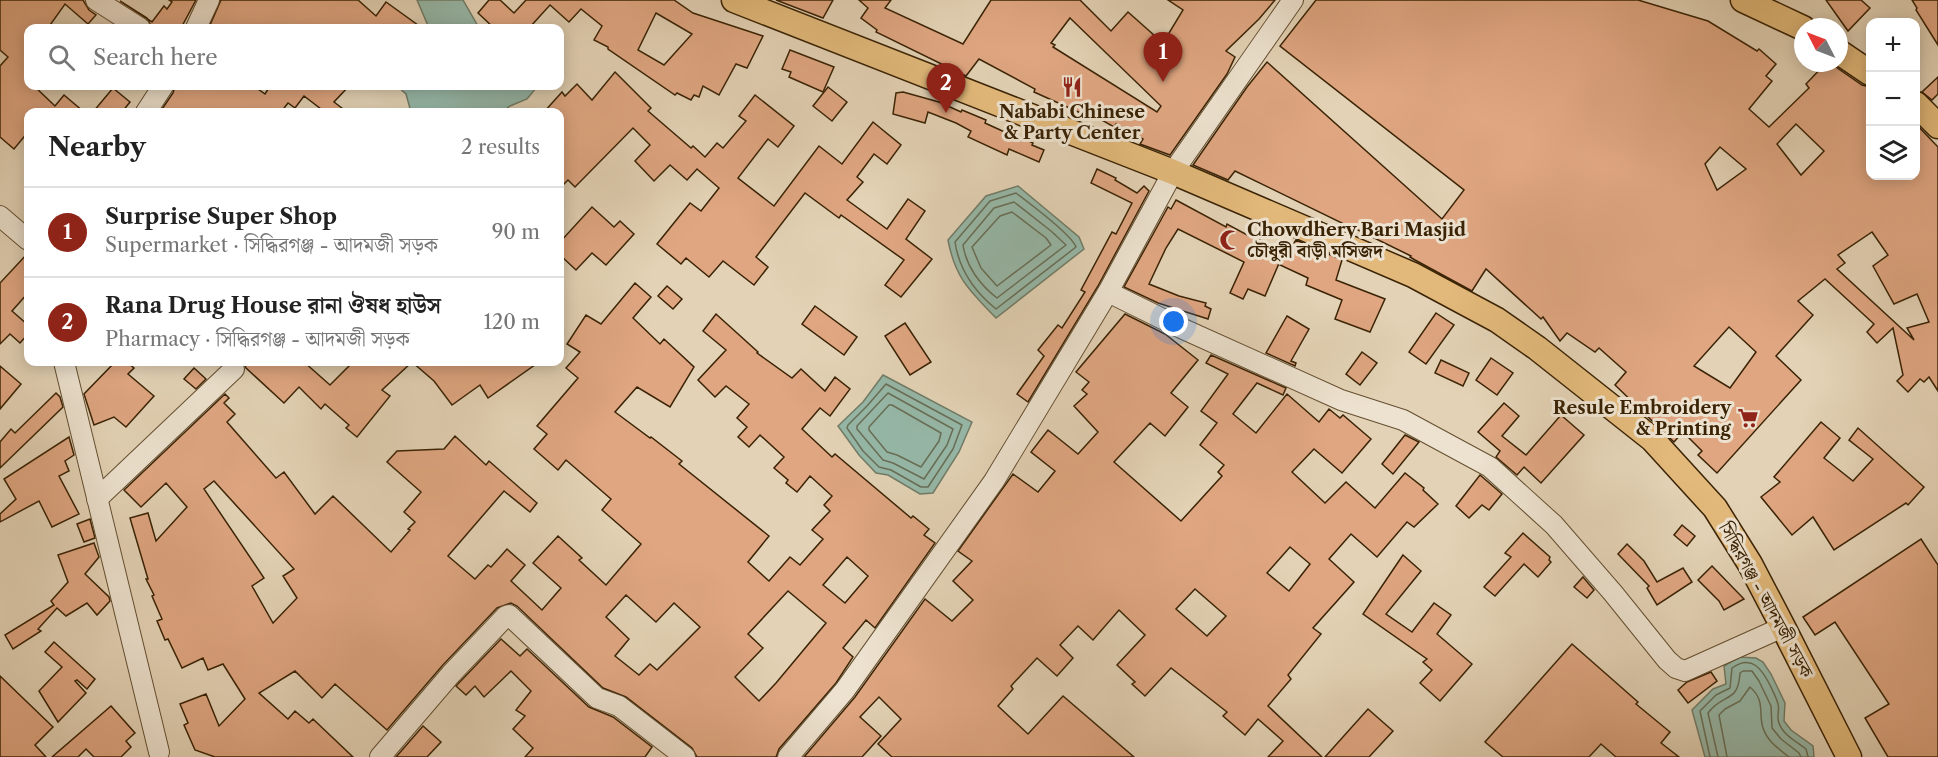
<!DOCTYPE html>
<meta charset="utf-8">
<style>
:root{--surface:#fff;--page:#f2f2f2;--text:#222;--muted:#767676;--line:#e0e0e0;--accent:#8f2418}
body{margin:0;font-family:"Libre Caslon Text","Noto Serif Bengali",serif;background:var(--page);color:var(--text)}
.controls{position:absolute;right:18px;top:18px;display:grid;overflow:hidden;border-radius:12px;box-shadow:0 3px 15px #0003}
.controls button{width:54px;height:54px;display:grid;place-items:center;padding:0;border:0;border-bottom:2px solid var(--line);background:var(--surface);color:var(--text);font:30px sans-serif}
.compass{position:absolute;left:1794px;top:18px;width:54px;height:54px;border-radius:50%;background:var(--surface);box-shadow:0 3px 15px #0003;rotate:312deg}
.you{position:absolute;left:1174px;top:322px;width:21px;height:21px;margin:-15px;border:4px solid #fff;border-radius:50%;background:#1a73e8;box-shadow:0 0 0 9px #1a73e833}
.badge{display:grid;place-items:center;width:39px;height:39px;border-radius:50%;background:var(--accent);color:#fff;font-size:20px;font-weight:700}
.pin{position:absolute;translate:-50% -50px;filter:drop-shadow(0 2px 3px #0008)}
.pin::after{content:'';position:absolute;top:32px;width:21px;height:18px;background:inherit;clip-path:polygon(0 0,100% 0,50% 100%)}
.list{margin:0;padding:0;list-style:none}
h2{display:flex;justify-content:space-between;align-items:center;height:78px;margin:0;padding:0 24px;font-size:26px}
h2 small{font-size:20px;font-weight:400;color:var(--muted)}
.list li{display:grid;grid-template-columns:39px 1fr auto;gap:18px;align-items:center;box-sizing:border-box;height:90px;padding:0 24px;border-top:2px solid var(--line)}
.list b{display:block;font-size:22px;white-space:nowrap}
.list p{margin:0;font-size:20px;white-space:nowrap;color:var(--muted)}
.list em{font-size:20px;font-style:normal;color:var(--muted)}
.icon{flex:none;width:33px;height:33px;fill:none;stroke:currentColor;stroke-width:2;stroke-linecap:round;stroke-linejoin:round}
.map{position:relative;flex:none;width:1938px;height:757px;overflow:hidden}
.search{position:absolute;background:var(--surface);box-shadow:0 3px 15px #0003;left:24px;top:24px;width:540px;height:66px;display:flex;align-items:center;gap:15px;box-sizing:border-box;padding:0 21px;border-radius:12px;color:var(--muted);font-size:22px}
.panel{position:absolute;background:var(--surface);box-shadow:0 3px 15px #0003;left:24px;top:108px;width:540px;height:258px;border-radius:12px}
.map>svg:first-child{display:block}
</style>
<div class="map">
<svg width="1938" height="757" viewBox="0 0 1938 757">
<rect width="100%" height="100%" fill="#e3d2b5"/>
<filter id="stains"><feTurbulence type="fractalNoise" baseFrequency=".00333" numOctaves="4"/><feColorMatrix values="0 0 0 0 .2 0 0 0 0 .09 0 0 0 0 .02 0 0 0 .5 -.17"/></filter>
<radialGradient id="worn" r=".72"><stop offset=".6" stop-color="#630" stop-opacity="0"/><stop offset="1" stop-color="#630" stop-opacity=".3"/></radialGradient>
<g fill="#96b8a8" stroke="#717c67" stroke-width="1.5">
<polygon points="417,0 463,0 479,28 429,28"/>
<polygon points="397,86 534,86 536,88 527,99 510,106 502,112 411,112 406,94"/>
<path d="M1018,186L1079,237L1084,249L996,318C970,291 955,278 948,240L986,196Z"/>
<polygon points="883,375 972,422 959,452 933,493 920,494 888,475 876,473 859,455 838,426 863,402"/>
<polygon points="1739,657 1756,658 1763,662 1771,674 1785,703 1784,721 1791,730 1813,746 1814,757 1705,757 1692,710 1713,689 1726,684 1724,666"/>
</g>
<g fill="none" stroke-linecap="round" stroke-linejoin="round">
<g stroke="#686e56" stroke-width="1.5">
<path d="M1016,193C1028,202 1072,235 1076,247L996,309C975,292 959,269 955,242L990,201Z"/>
<path d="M1014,202L1051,231L1066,245L997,298C980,285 966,266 963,245L994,208Z"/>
<polygon points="1012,212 1046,238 1051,245 997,286 981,268 972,247 1000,216"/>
<polygon points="886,384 962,425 953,449 928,487 921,487 891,470 879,467 863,451 847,428 848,425 867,406"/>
<polygon points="888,393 953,429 947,445 924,479 893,463 883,460 857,429 857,426"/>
<polygon points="889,405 892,405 941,433 939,441 921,467 897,455 887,452 869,430 869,427"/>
<path d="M1710,757L1700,711L1716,695L1730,688L1732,668C1752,654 1762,669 1771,687C1773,692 1777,699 1778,704C1780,710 1776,717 1779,723C1783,735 1797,742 1806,749L1808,757"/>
<path d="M1718,757L1708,713C1724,692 1738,704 1740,673L1743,671H1752L1759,681L1771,706L1772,728L1781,739L1799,753L1801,757"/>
<path d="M1727,757L1719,715L1725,709L1740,701L1750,687C1766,701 1758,713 1763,728C1767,741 1779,749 1789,757"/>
</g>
</g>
<g fill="#dfa681" stroke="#3a2305" stroke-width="1.5" fill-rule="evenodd">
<polygon points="0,0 83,0 89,10 96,15 88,24 65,4 48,28 28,28 28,75 26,78 28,80 28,86 34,86 55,106 64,95 84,112 28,112 28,132 14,149 0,137 0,66 8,57 0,50"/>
<polygon points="169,0 196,0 181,28 152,28 147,18 120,1 152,22 164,6 167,9 172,2"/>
<polygon points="221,0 358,0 376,16 386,2 422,28 216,28 210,25"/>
<path d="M489,0H500L514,13L526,0H674L693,13L763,36L747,68L736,64L719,95L703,86L699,97L694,95L691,100L677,93L675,95L608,49V47L594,40L602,26L581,9L569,22L550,5L530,27L531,28H494L478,13ZM656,13L692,34L664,65L638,50Z"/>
<polygon points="776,0 833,0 823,18"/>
<path d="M859,0H891L885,8L963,44L991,0H1080L1111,31L1128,12L1163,43L1183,10L1168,0H1275L1259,19L1226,51L1235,57L1227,74L1170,155L1140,144L1143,139L1116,124L1114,127L1095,116L1094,119L1034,92L1035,89L979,59L966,76L876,32L877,30L861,18L868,8ZM1070,18L1161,106L1157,112L1053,47L1055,45L1051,43Z"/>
<path d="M1316,0H1638L1708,21L1757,51L1759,49L1776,64L1766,76L1772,81L1749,109L1769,127L1809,88L1806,84L1826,63H1830L1862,85L1870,87V176H1916V124L1938,147V391L1929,377L1924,382L1920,379L1908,392L1897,381L1903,375L1893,328L1877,343L1867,332L1874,324L1825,279L1798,301L1813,315L1776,356L1801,380L1717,473L1698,455L1702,451L1683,432L1674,442L1615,385L1626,372L1599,348L1595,352L1567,333L1560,341L1543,317L1541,319L1486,269L1472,291L1415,260L1410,257L1411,256L1356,229L1354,234L1340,228L1342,223L1235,171L1228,180L1193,165L1247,87L1267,62L1442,219L1464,190L1280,46ZM1796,124L1824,151L1801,175L1777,144ZM1720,147L1746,169L1717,190L1705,164ZM1872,232L1888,255L1873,266L1894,304L1917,294L1929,322L1907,328L1914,340L1837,269L1845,263L1838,255ZM1729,327L1756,352L1730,388L1694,366Z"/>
<polygon points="1826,0 1861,0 1870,8 1848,31"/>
<polygon points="1912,0 1938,0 1938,45 1916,10 1917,8"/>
<polygon points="790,50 834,67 823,92 789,77 791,72 782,69"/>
<polygon points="615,72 651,108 648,111 691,148 693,146 705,157 717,143 723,148 746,121 739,116 755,95 794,126 778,147 768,139 738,178 774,206 819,146 842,164 873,122 901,145 887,164 874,154 857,177 863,182 847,200 887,229 908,199 925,211 906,239 932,259 901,297 885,285 904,260 841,215 839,218 805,193 756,257 768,267 754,285 723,261 709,277 686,258 681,264 657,244 690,203 701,211 719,188 697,169 687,180 670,165 654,181 635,161 650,145 633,128 575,187 568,180 560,188 560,112 544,112 562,92 565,96 577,84 592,100"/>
<polygon points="1938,77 1938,94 1932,100 1922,92"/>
<polygon points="175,86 254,86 265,94 270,86 349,86 334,102 347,112 325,112 304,96 295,108 288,103 281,112 160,112 173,93"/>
<polygon points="828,87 847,102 832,121 813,106"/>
<polygon points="113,88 130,102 122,112 93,112"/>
<polygon points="903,92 939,102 961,112 962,110 986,120 985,123 1020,139 1021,137 1033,143 1032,145 1044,150 1039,162 1009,149 1007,155 968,137 971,131 956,123 928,112 925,123 893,114 896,93"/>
<polygon points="1097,169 1116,178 1115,180 1137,193 1144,186 1149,191 1098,286 1028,402 1017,394 1044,356 1038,350 1058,325 1062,328 1085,292 1081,290 1112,232 1116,234 1132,203 1091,183"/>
<polygon points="1176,200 1226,227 1227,224 1249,236 1250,234 1283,254 1265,296 1248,289 1243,299 1230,293 1244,262 1178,229 1166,248 1149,284 1179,296 1206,303 1205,306 1211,309 1208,319 1158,303 1124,287 1168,207 1171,209"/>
<polygon points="592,207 614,227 620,221 634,234 606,265 592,253 576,270 560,255 560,242"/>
<polygon points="1296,240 1342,260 1336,280 1385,299 1370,332 1335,319 1342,300 1306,285 1308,278 1280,265"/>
<polygon points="28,253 28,293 12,311 28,325 28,334 20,343 10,334 0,344 0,283"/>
<path d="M635,283L651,297L633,318L660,344L664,339L694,367L670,407L637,387L615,412L650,438L651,437L682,461L679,464L769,536L748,562L769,581L790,557L800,565L823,539L812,530L830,511L824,505L832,496L810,476L797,492L786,483L788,480L774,468L784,457L760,435L749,447L738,437L747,427L737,418L749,404L726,386L715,397L698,380L726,350L703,331L716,314L758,352L757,353L792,378L801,369L825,391L835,377L850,389L830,416L820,408L802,429L832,457L835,454L911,518L913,516L929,529L924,535L935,543L875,628L866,620L843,648L853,657L836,683L779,749L776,757H697L692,748L626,697L603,688L517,606L511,603L497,608L442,666L387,730L335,684L322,698L295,671L259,693L288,719L295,711L309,723L313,719L353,757H215L195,750L184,725L188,723L180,704L206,694L219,726L245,699L223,664L208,670L203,658L182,668L168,639L165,640L157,621L162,619L152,596L154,595L146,579H148L130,518L148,513L156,541L187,507L166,483L141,507L124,490L225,394L229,398L224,403L235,414L227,422L276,478L284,472L315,514L333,496L391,552L410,530L408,529L415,522L404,512L421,492L387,462L397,451L444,449L455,436L486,465L489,461L537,503L530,512L504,491L448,556L475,579L488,565L491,567L507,549L525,565L511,581L542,610L561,588L533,563L558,536L582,558L579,560L606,585L641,544L602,510L611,499L566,460L558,470L534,449L547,434L537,426L578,378L566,368L580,352L567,344L586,315L601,324ZM214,481L294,569L283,576L297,598L273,623L252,586L264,578L204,489ZM847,557L868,576L845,603L823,585ZM788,591L826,623L776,683L759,701L735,677L763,648L748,634ZM626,595L656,622L674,603L700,627L657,670L650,664L639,675L615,656L629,639L606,617Z"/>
<polygon points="667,286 682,299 673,309 658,296"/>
<polygon points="815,306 857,337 844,355 802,324"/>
<polygon points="1436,313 1454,325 1426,364 1409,352"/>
<path d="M1125,314L1165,334L1198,360L1171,393L1188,407L1165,436L1150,423L1114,462L1181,521L1222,476L1218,472L1224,465L1200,445L1217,423L1201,411L1228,374L1206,363L1211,355L1286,388L1283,395L1257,383L1233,414L1256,433L1287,394L1319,422L1329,409L1340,418L1343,415L1371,439L1342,473L1314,449L1292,472L1325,503L1346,482L1375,508L1405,473L1424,488L1423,490L1438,504L1414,527L1407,522L1377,557L1351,534L1329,559L1354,582L1313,628L1321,634L1288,675L1291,679L1268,706L1322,757H1268L1283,741L1258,719L1245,735L1223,716L1227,712L1171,668L1145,696L1132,684L1135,682L1117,665L1145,635L1119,610L1093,640L1078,626L1060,645L1073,658L1057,676L1037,658L1011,686L1013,689L998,706L1028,734L1063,696L1134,757H892L878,744L901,719L879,697L860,717L881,736L862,757H804L855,697L925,599L952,621L973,600L953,581L972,561L958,551L1013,474L1038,492L1055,471L1031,452L1048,430L1078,454L1098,432L1074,406L1087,394L1082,390L1089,382L1076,372ZM1290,547L1310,564L1289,591L1267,573ZM1195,589L1226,616L1207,636L1176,609Z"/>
<polygon points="1287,316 1309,329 1291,361 1296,363 1295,366 1266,353"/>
<polygon points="905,323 931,362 910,375 885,336"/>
<polygon points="1362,352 1377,363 1360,385 1346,374"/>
<polygon points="1491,358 1513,373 1497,395 1476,380"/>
<polygon points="1441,360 1469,373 1463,386 1435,373"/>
<polygon points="115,362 127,362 134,368 128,374 154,396 126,427 114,417 94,425 84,394"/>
<polygon points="243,362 304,362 330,385 353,362 539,362 488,398 480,385 452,405 434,381 412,362 382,390 390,396 357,437 346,428 349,425 325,404 321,409 299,387 284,403 246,368"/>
<polygon points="0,366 21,384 0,409"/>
<polygon points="194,368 206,379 196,389 184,379"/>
<polygon points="56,393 60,397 63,407 0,468 0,442 11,429 15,433"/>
<polygon points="1504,403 1519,416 1502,436 1526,455 1561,415 1584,435 1541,483 1524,467 1517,475 1496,457 1500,451 1478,432"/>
<polygon points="1821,422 1840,438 1824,458 1853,481 1873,459 1849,440 1858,428 1924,487 1908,505 1906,503 1834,550 1813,517 1792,535 1761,497 1780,482 1774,477"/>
<polygon points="1405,435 1419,442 1393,474 1382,464"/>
<polygon points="69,437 74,455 65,461 69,471 59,476 79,514 52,527 39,501 0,522 0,514 16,499 4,479"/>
<polygon points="1480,475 1502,494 1489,510 1482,505 1469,518 1456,506"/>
<polygon points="90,519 95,538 84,542 77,524"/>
<polygon points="1682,525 1695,536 1687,546 1674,535"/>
<polygon points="1523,533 1550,557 1549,560 1551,562 1538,577 1524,564 1495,596 1484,587 1511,557 1505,553"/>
<polygon points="1921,539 1938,565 1938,757 1888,757 1865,718 1889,704 1835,622 1815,635 1803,617"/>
<polygon points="94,543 99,557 85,574 109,597 110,601 97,615 87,603 66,616 57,608 38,629 41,631 13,649 5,635 54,605 51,601 68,582 58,555"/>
<polygon points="1627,544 1644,561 1657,582 1683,568 1692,582 1657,605 1647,588 1649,586 1618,554"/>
<polygon points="1403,555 1421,571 1386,614 1412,632 1434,603 1451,615 1437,634 1472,664 1440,701 1420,683 1432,670 1423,662 1427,659 1363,614"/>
<polygon points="1712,566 1744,599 1724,610 1719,601 1698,580"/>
<polygon points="1583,577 1594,590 1587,598 1574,587"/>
<polygon points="501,639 520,656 527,649 589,707 613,717 652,747 645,757 525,757 533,748 513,729 525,716 516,710 531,691 511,671 484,697 475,686 466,695 456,686"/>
<polygon points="54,642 95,679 87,689 77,680 75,681 86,693 58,722 39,691 62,667 45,652"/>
<polygon points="1572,644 1638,702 1636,704 1670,732 1661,743 1679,757 1616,757 1601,744 1589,757 1503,757 1485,742"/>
<polygon points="1711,672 1717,681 1688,703 1678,690 1687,682"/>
<polygon points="0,676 53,727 35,745 46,757 0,757"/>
<polygon points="111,706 135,733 126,741 131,747 121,757 94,757 86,749 78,757 52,757"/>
<polygon points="1368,709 1393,731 1369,757 1325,757"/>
<polygon points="423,726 441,742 427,757 396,757"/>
</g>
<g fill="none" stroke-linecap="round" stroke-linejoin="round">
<g stroke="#644f31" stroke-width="22">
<g id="minor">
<polyline points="96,0 140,28"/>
<polyline points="196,28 209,0"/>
<polyline points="146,112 163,86"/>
<polyline points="0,216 28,240"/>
<polyline points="1108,292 1181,328 1341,400 1403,420 1490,467 1554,525 1613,593 1667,660 1676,668 1685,671 1783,627"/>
<polyline points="64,362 159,752"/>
<polyline points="97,499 234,369"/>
<polyline points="380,757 451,674 506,616 509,615 597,698 619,706 685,757"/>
<polyline points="788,757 845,690 994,481 1108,292 1173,172 1293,0"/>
</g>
</g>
<g stroke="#3a2305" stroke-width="27">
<g id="major">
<polyline points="734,0 1173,172 1413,275 1497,320 1537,348 1652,439 1715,508 1750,564 1783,627 1849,757"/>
<polyline points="1743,0 1803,28"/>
<polyline points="1839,52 1870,73"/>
<polyline points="1916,104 1938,126"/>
</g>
</g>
<use href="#minor" stroke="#ede2cf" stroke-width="20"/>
<use href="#major" stroke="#e2b97a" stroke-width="24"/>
</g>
<defs>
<g id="restaurant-bare" transform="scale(1.62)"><path d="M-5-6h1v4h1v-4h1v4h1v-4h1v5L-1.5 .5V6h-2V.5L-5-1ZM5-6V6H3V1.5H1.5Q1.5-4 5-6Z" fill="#8f2418" stroke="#ede2cf" stroke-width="2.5" paint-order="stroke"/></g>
<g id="mosque-bare" transform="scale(1.62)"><path d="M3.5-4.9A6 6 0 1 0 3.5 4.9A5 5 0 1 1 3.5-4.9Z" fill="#8f2418" stroke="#ede2cf" stroke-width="2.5" paint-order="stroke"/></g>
<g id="supermarket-bare" transform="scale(1.62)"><path d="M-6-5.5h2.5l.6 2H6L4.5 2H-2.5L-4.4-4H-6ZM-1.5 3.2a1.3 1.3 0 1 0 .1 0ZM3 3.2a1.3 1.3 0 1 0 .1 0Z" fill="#8f2418" stroke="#ede2cf" stroke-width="2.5" paint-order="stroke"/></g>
</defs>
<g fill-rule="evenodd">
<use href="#restaurant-bare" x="1072" y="87"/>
<use href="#mosque-bare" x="1230" y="240"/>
<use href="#supermarket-bare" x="1748" y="418"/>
</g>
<g text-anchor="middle" stroke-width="6" stroke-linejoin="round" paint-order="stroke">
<g font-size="18" font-weight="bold" fill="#3a2305" stroke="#ede2cf">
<text x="1072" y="118">Nababi Chinese<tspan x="1072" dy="21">&amp; Party Center</tspan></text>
<text x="1247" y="236" text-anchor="start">Chowdhery Bari Masjid<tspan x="1247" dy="21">চৌধুরী বাড়ী মসিজদ</tspan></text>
<text x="1731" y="414" text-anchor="end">Resule Embroidery<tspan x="1731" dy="21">&amp; Printing</tspan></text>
</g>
<g font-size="18" fill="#3a2305" stroke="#ede2cf">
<text transform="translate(1766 600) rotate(61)" y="6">সিদ্ধিরগঞ্জ - আদমজী সড়ক</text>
</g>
</g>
<rect width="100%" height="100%" filter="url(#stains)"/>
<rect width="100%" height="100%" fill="url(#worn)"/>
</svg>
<div class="controls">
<button>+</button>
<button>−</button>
<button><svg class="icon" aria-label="layers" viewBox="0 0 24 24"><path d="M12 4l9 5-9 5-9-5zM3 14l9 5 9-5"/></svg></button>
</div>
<svg class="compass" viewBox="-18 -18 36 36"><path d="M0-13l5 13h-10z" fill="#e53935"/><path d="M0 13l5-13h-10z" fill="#767676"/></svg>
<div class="you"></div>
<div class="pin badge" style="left:1163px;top:82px">1</div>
<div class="pin badge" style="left:946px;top:113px">2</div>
<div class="search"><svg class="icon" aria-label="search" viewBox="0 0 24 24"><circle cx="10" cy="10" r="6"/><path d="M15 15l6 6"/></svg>Search here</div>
<section class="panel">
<h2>Nearby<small>2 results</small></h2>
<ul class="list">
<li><span class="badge">1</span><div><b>Surprise Super Shop</b><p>Supermarket · সিদ্ধিরগঞ্জ - আদমজী সড়ক</p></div><em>90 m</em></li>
<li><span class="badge">2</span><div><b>Rana Drug House রানা ঔষধ হাউস</b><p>Pharmacy · সিদ্ধিরগঞ্জ - আদমজী সড়ক</p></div><em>120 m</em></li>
</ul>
</section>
</div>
